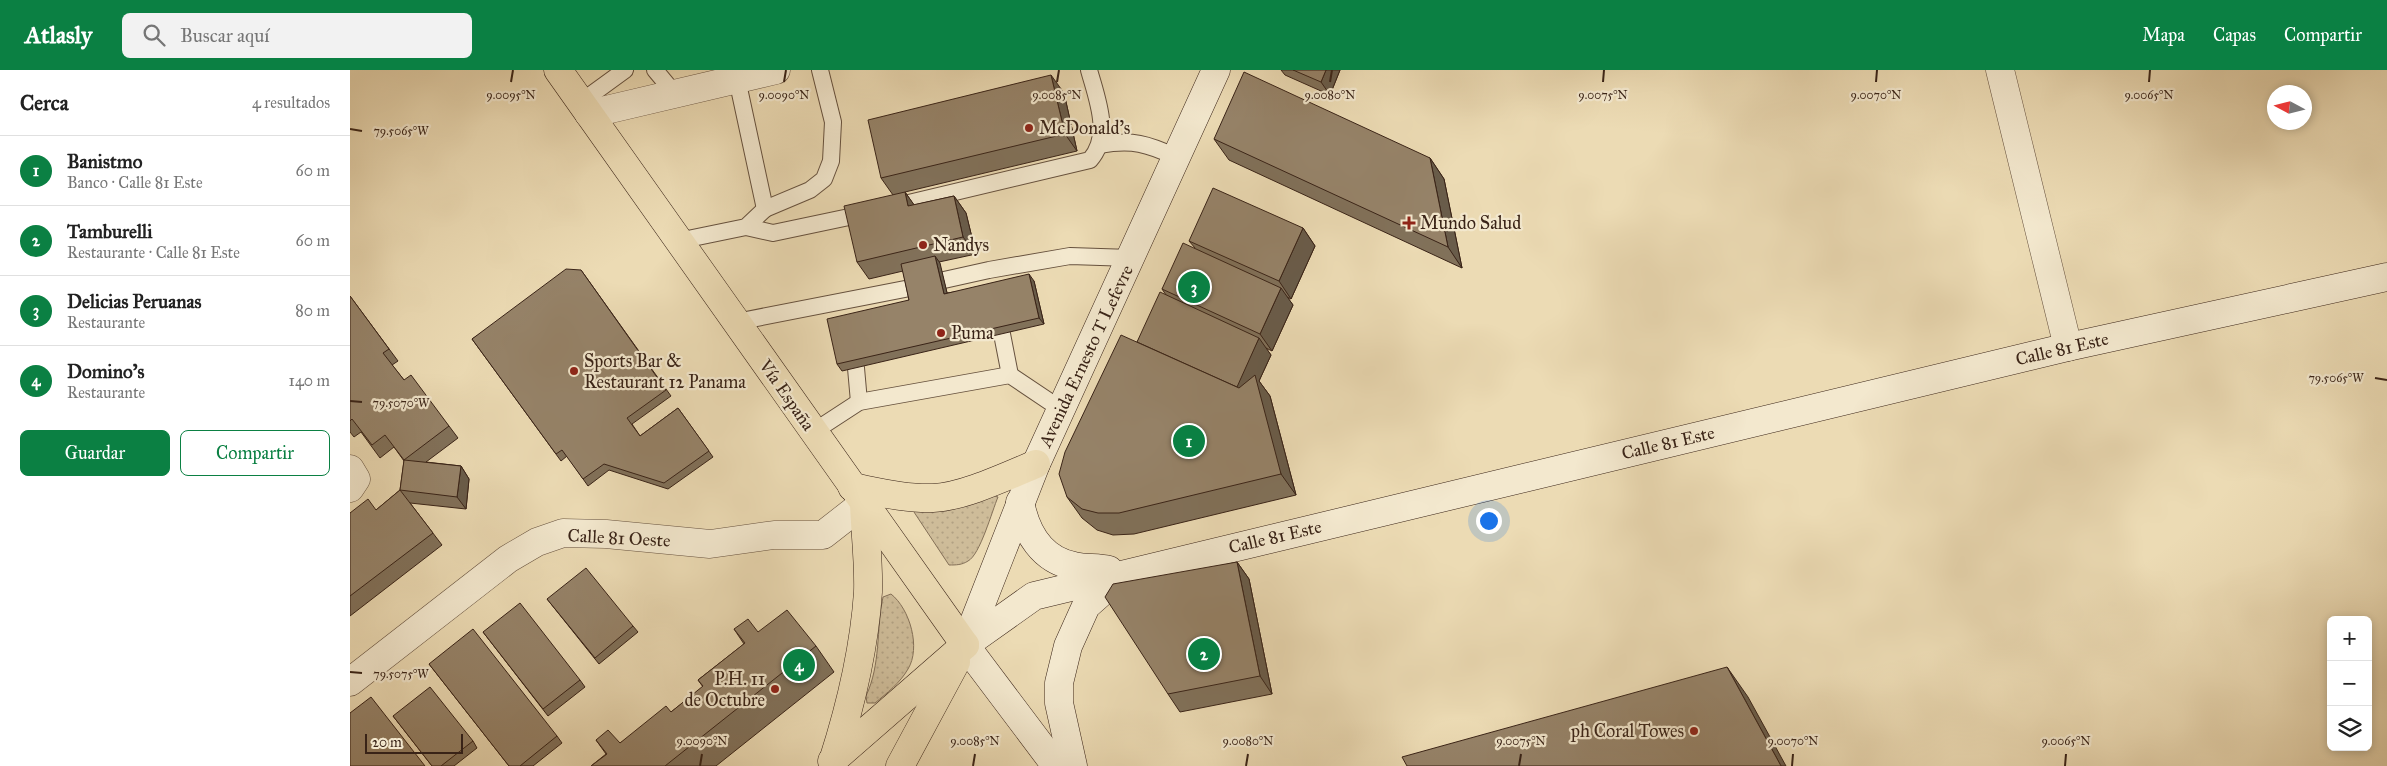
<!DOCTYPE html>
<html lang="es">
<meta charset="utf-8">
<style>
:root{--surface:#fff;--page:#f2f2f2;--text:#222;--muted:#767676;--line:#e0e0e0;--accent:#0b8043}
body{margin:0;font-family:"IM FELL Great Primer",serif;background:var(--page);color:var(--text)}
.controls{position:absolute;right:15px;bottom:15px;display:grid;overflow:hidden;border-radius:8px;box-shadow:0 2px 8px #0003}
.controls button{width:45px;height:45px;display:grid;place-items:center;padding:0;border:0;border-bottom:1px solid var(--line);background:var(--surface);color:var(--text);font:25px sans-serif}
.compass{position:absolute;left:1917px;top:15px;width:45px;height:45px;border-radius:50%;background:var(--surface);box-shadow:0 2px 8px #0003;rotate:277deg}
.scale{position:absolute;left:15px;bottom:12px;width:98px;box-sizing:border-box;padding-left:5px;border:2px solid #392317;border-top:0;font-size:14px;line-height:18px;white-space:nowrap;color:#392317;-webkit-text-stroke:4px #f3e8ce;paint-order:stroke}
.you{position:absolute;left:1138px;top:450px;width:18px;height:18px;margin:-12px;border:4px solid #fff;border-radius:50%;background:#1a73e8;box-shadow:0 0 0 8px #1a73e833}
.badge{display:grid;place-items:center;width:32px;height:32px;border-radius:50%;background:var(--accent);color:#fff;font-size:16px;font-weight:700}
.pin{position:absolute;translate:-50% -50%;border:2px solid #fff;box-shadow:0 1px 5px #0006}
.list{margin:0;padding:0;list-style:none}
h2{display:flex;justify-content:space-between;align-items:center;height:65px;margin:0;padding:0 20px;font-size:21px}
h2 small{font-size:16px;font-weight:400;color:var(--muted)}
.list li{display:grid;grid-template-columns:32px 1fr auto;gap:15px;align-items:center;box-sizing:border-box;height:70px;padding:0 20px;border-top:1px solid var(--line)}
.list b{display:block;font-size:19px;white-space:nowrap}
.list p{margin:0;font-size:16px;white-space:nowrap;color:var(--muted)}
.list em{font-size:16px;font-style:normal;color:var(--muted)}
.actions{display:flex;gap:10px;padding:15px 20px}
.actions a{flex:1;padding:11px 0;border:1px solid var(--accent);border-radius:8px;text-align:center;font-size:18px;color:var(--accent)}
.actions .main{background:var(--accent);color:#fff}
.icon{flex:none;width:28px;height:28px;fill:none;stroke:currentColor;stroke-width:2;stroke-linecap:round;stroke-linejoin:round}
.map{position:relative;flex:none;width:2037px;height:696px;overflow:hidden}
header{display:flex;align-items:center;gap:30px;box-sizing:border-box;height:70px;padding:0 25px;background:var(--accent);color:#fff}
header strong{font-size:24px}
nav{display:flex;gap:28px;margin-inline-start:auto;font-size:18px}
.search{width:350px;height:45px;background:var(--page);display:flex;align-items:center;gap:12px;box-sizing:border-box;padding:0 18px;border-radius:8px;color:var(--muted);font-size:19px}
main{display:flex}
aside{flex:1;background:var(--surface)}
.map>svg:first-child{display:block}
</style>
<header>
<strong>Atlasly</strong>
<div class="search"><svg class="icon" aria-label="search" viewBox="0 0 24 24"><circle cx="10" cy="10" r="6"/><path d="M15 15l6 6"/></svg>Buscar aquí</div>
<nav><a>Mapa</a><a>Capas</a><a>Compartir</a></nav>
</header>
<main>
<aside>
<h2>Cerca<small>4 resultados</small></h2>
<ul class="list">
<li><span class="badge">1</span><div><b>Banistmo</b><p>Banco · Calle 81 Este</p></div><em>60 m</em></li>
<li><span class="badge">2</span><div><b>Tamburelli</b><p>Restaurante · Calle 81 Este</p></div><em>60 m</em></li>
<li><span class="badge">3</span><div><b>Delicias Peruanas</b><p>Restaurante</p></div><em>80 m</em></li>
<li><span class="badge">4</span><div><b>Domino's</b><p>Restaurante</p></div><em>140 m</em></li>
</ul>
<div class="actions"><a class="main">Guardar</a><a>Compartir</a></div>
</aside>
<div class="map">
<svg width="2037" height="696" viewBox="0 0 2037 696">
<defs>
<pattern id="grass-dots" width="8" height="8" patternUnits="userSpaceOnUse" patternTransform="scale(1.25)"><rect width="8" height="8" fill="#cebc99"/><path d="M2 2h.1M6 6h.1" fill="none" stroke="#b2a183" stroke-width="1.8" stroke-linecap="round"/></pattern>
</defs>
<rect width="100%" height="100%" fill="#ecdbb4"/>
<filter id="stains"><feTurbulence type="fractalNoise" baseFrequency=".004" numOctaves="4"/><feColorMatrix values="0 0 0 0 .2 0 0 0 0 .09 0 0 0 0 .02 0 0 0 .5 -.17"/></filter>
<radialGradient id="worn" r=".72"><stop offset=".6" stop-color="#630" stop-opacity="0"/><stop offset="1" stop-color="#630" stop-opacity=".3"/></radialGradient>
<g fill="url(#grass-dots)" stroke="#847058">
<path d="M639,423L648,427C642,441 630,485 618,491C612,495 606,495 599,495L560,436Z"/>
<path d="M541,524C560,539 571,578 558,599C550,613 537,623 525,633H517L516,626C531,594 526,561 533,527Z"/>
</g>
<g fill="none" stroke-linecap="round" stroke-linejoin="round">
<g stroke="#66513e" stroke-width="18">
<g id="lane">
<polyline points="305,0 325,24"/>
<polyline points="387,9 415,139"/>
<polyline points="231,32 275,0"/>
<path d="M750,75C782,69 798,74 826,87"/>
<path d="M542,137L740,90C762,65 747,29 739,0"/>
<polyline points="396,157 423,163 518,143"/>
<polyline points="328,171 396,157 415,139 460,120 474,109 481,91 483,52 470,0"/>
<polyline points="594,210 639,200 720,186 781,188"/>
<polyline points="386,252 560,218"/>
<polyline points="652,264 660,305"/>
<polyline points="506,298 509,332"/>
<polyline points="463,362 509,332 660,305 712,340"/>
</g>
</g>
<g stroke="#66513e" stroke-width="29">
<g id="street">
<polyline points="1650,0 1718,277"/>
<polyline points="239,44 426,0"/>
<polyline points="0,399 6,409 0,418"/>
<polyline points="0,612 158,489 187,472 213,463 256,464 360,474 424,465 473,465 514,433"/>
</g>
</g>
<g stroke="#392317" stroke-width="29">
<g id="secondary">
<path d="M670,432C676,463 692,490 724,496C736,499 748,497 759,500"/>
<polyline points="615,575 684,526 1718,277 2037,207"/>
<polyline points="615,575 686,394 866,0"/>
<polyline points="615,575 706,696"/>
<polyline points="723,696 709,633 709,613 718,576 736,536 770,506"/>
</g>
</g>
<g stroke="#392317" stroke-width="29">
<g id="primary">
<polyline points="208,0 615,575"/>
<path d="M502,417C528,422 556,429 583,428C613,427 657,406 686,394"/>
<polyline points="482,691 615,575"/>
<path d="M483,691C501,635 514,581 518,522C519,493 515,462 514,433"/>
<polyline points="550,696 606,592"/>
</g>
</g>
<use href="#lane" stroke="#f3e8ce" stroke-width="16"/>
<use href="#street" stroke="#f3e8ce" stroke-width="28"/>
<use href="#secondary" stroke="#f3e8ce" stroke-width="28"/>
<use href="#primary" stroke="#ecdbb4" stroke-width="28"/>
</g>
<g fill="#81715a" stroke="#392317">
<polygon points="931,0 990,0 980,25 935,5"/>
<polygon points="714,23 727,81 555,122 564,135 604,126 616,143 626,184 589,192 597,223 684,211 694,254 492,301 487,294 559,230 553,201 519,209 507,192 543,125 531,108"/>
<polygon points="864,69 1080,88 1094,109 1112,198 879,90"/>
<polygon points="953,158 965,176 941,229 937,227 943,235 922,281 916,278 921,285 909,311 920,326 946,425 784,464 763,465 747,460 732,448 717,427 787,272 816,225 812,219 845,178 839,171"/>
<polygon points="231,200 321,326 282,354 290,366 328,338 363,387 318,419 259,400 238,416 217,386 211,391 122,269"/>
<polygon points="0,226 48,291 42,295 54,310 99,356 108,368 76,392 111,396 119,409 116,439 60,433 92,475 0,546 0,443 26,440 50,420 54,391 44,377 30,388 11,362 4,367 0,362"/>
<polygon points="887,492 899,509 922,624 830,642 818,624"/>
<polygon points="197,529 283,556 288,562 249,594"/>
<polygon points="384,559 408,562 466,576 484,602 366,696 241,696 256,684 246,670 270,673 321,642 353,617 348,610 394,574"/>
<polygon points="133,562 230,610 235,617 198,646"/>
<polygon points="79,594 207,666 212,673 183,696 159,696"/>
<polygon points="43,646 123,671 127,678 104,696 82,696"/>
</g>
<g fill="#695c4a" stroke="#392317">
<polygon points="976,0 990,0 980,25 971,12"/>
<polygon points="701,5 714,23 727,81 715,64"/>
<polygon points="1080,88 1094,109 1112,198 1098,177"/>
<polygon points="555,122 567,139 558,136"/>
<polygon points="604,126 616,143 626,184 613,167"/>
<polygon points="953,158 965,176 941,229 929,211"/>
<polygon points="585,186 590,193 599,231 594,224"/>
<polygon points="679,204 684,211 694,254 689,248"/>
<polygon points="931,218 943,235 922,281 910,264"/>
<polygon points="909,268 921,285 909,311 920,326 946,425 931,404 898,335 886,317"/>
<polygon points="111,396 119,409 116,439 107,427"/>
<polygon points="887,492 899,509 922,624 910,606"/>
<polygon points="1377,597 1398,627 1436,696 1431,696"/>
</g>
<g fill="#968369" stroke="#392317">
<polygon points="943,0 976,0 971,12"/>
<polygon points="894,2 1080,88 1098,177 864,69"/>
<polygon points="701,5 715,64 531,108 518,50"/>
<polygon points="863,118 953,158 929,211 839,171"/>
<polygon points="555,122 558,136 604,126 613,167 507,192 494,136"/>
<polygon points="833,173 931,218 910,264 812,219"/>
<polygon points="585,186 594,224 679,204 689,248 487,294 477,249 559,230 551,194"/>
<polygon points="216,199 231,200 316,320 277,348 290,366 328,338 359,381 314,413 254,394 233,409 212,380 206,384 122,269"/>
<polygon points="810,222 909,268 887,317 787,272"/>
<polygon points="0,226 39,279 33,283 54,310 61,305 99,356 54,390 35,365 22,375 2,349 0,351"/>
<polygon points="771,265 889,318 905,305 931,404 769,443 748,443 732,439 717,427 709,404 715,382"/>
<polygon points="54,390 111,396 107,427 50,420"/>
<polygon points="50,420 83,463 0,526 0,443 18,429 26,440"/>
<polygon points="887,492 910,606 818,624 755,527 763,514"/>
<polygon points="236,498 283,556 245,588 197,529"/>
<polygon points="170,533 230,610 193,639 133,562"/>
<polygon points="437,540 466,576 315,696 241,696 257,684 246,670 258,660 270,673 316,636 321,642 353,616 348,610 395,573 384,559 398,549 408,562"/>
<polygon points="123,559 207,666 170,696 159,696 79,594"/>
<polygon points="1377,597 1431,696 1057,696 1052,687"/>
<polygon points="80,617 123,671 91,696 82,696 43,646"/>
<polygon points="21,627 75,696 0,696 0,643"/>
</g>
<path fill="none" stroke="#392317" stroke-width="2" d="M161,12L163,0M434,12L436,0M707,12L709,0M980,12L982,0M1253,12L1254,0M1526,12L1527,0M1799,12L1800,0M0,59L12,61M2025,308L2037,310M0,331L12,332M0,602L12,603M350,696L352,684M623,696L625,684M896,696L898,684M1169,696L1171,684M1442,696L1443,684M1715,696L1716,684"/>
<g fill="#8f2418" stroke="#f3e8ce" stroke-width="2">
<circle cx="679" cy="58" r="5"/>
<path d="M1056.5 145.5h5v5h5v5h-5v5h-5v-5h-5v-5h5z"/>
<circle cx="573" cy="175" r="5"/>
<circle cx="591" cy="263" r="5"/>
<circle cx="224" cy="301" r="5"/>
<circle cx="425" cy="619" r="5"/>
<circle cx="1344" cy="661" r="5"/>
</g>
<g text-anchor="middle" stroke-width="4.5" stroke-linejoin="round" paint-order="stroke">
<g font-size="18" fill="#392317" stroke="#f3e8ce" text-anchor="start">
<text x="689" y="64">McDonald's</text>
<text x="1070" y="159">Mundo Salud</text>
<text x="583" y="181">Nandys</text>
<text x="601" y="269">Puma</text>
<text x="234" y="297">Sports Bar &amp;<tspan x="234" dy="21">Restaurant 12 Panama</tspan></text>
<text x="415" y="615" text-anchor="end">P.H. 11<tspan x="415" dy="21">de Octubre</tspan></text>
<text x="1334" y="667" text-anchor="end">ph Coral Towes</text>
</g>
<g font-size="18" fill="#392317" stroke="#f3e8ce">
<text transform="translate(1712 279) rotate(-13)" y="6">Calle 81 Este</text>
<text transform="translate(736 286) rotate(-65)" y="6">Avenida Ernesto T Lefevre</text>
<text transform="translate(437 325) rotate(55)" y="6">Vía España</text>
<text transform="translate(1318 373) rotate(-13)" y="6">Calle 81 Este</text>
<text transform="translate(925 467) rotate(-13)" y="6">Calle 81 Este</text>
<text transform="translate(269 468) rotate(3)" y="6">Calle 81 Oeste</text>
</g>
</g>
<g font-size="12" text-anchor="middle" fill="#392317" stroke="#f3e8ce" stroke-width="4.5" stroke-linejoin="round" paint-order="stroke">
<text x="161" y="29">9.0095°N</text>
<text x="434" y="29">9.0090°N</text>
<text x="707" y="29">9.0085°N</text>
<text x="980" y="29">9.0080°N</text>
<text x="1253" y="29">9.0075°N</text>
<text x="1526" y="29">9.0070°N</text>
<text x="1799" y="29">9.0065°N</text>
<text x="51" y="65">79.5065°W</text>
<text x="1986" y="312">79.5065°W</text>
<text x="51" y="337">79.5070°W</text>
<text x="51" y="608">79.5075°W</text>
<text x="352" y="675">9.0090°N</text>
<text x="625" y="675">9.0085°N</text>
<text x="898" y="675">9.0080°N</text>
<text x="1171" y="675">9.0075°N</text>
<text x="1443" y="675">9.0070°N</text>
<text x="1716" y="675">9.0065°N</text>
</g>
<rect width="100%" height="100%" filter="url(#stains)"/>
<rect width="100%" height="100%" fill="url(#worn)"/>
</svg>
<div class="controls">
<button>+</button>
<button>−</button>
<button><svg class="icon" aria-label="layers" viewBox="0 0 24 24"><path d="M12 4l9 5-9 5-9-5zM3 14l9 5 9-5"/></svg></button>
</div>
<svg class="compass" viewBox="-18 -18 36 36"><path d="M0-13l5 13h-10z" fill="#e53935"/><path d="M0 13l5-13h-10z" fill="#767676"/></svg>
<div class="scale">20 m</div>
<div class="you"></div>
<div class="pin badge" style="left:839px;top:371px">1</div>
<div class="pin badge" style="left:854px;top:584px">2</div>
<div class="pin badge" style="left:844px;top:217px">3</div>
<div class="pin badge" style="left:449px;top:595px">4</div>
</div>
</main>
